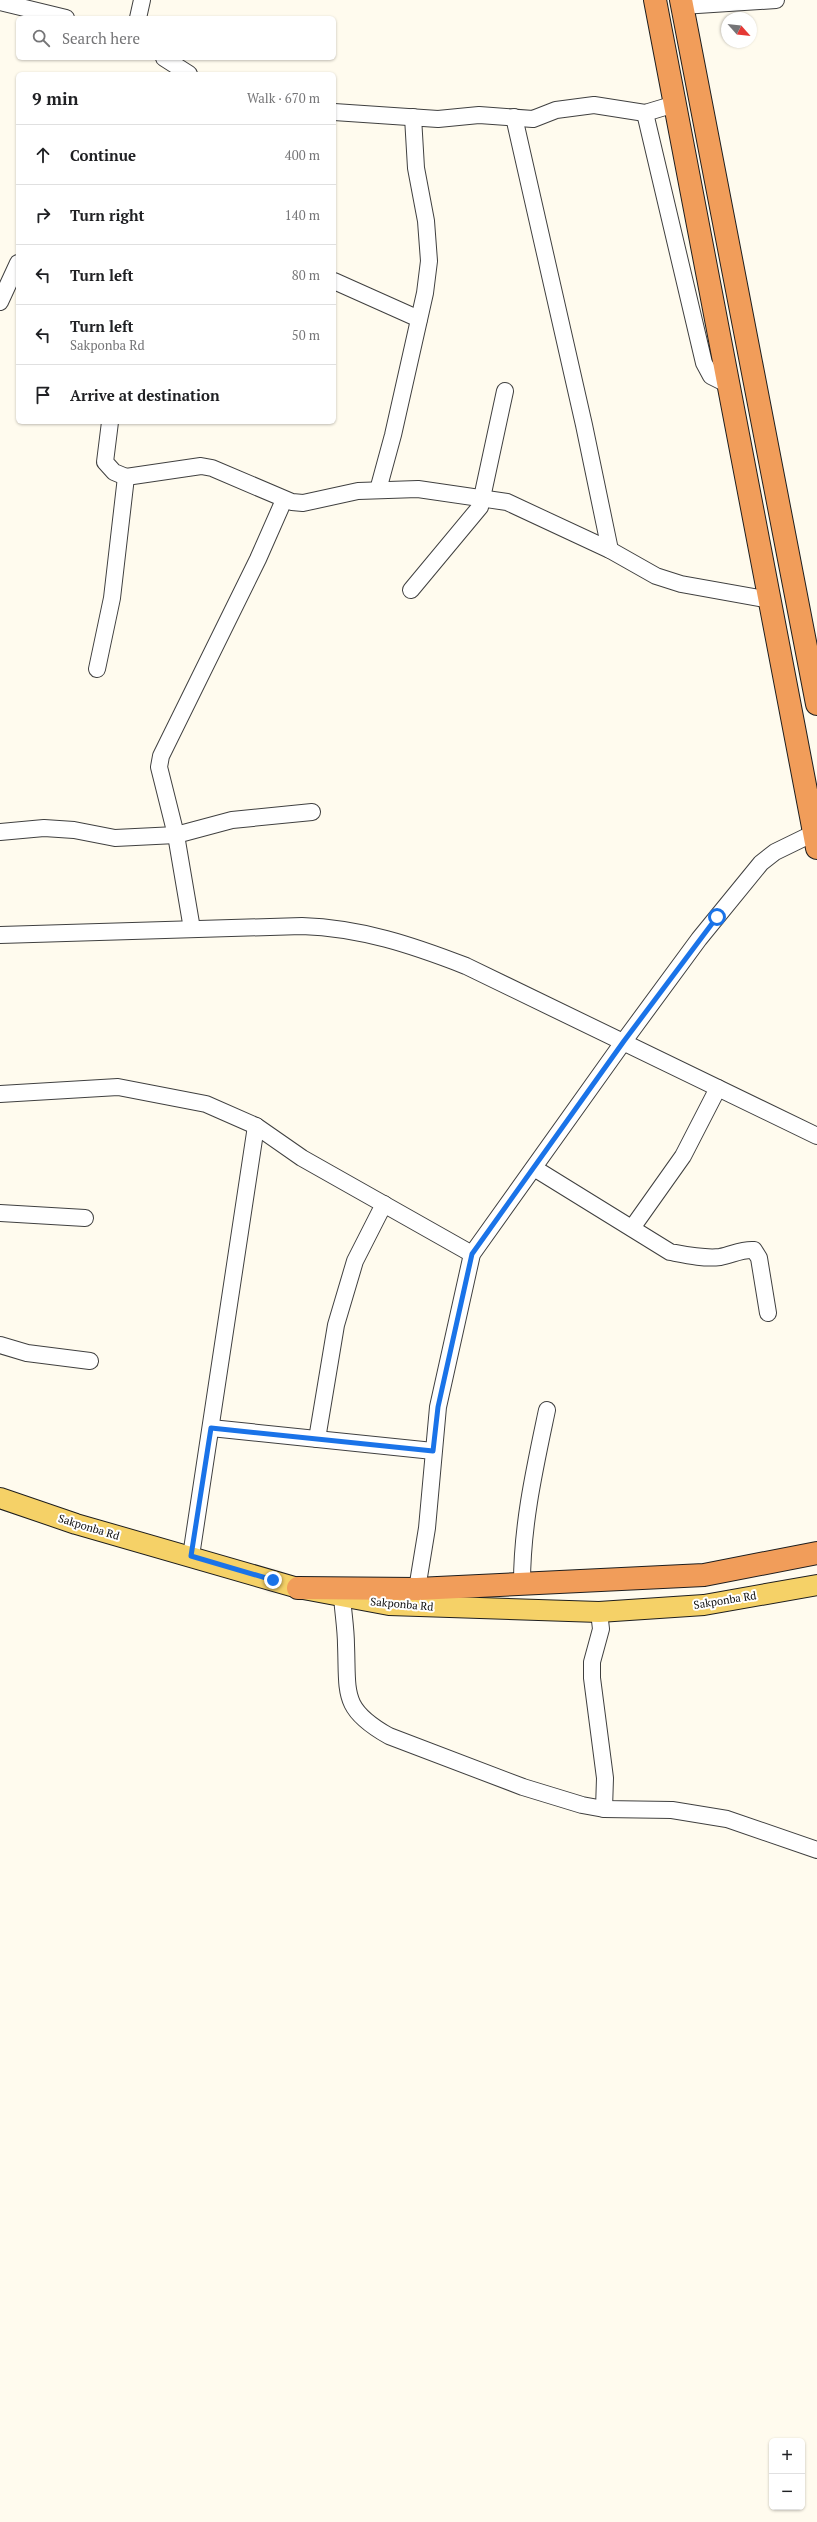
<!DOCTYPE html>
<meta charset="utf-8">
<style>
:root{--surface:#fff;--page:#f6f6f6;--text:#202124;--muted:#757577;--line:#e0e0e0}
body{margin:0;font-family:"PT Serif",serif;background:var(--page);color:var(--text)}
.controls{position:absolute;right:12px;bottom:12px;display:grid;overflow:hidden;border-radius:6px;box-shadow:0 1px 3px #0004}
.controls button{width:36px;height:36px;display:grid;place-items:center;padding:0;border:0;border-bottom:1px solid var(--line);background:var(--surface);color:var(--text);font:20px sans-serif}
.compass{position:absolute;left:721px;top:12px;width:36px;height:36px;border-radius:50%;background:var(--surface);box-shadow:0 1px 3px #0004;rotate:117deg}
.stop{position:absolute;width:12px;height:12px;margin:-9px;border:3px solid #1a73e8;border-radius:50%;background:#fff}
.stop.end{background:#1a73e8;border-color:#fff;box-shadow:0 1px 4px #0008}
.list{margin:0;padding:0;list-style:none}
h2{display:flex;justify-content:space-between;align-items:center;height:52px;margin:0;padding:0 16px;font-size:17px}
h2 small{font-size:13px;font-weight:400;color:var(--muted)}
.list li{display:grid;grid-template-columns:26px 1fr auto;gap:12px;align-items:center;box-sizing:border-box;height:60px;padding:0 16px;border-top:1px solid var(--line)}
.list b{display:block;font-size:15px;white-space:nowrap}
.list p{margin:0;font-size:13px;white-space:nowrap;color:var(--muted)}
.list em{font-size:13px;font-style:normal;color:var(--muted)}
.icon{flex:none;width:22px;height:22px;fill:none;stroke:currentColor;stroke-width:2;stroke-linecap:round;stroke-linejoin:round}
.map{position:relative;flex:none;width:817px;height:2522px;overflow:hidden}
.search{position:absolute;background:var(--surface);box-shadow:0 1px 3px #0004;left:16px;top:16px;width:320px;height:44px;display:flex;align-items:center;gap:10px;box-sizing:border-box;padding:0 14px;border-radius:6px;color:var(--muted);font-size:15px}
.panel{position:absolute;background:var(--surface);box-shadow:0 1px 3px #0004;left:16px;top:72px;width:320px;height:352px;border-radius:6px}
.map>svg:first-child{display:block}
</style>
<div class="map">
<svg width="817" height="2522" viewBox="0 0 817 2522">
<rect width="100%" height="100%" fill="#fffbee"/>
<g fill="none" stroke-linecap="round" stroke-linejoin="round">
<g stroke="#404040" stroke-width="18">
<g id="minor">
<polyline points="0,2 66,18"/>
<polyline points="682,6 776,0"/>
<polyline points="138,18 142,0"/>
<polyline points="164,58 189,74"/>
<polyline points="334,112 438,119 479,115 533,119 556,110 594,105 645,113 675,104"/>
<polyline points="645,113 704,363 711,376 729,385"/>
<polyline points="514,117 584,425 610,550"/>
<polyline points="334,281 419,319"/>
<polyline points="0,302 18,263"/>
<polyline points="110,422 105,462 114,472 126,477"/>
<polyline points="378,490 393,435 425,293 429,261 426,221 416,168 413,117"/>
<polyline points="411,590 480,507 505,391"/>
<polyline points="97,669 112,598 126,477 201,466 212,468 292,502 303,503 358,491 418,489 507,502 610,550 656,576 681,584 770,600"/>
<polyline points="0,832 44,828 74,830 115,838 176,835 232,820 312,812"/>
<polyline points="192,929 176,835 159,767 161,756 258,559 284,500"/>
<path d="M0,935L302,926C361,928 412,945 466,966L817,1136"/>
<polyline points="0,1094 118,1087 206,1104 256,1126 302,1158 472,1254"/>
<path d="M534,1168L670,1252C686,1255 704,1259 720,1257C732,1255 741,1249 754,1250L759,1258L768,1313"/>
<polyline points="0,1213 85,1218"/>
<polyline points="632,1228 683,1156 718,1088"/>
<polyline points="0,1345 27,1353 90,1361"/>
<polyline points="211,1428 433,1451"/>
<polyline points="317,1439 336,1325 355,1261 384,1204"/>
<polyline points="191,1556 256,1126"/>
<path d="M522,1583C522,1524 535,1467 547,1410"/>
<polyline points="417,1589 427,1528 438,1407 472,1254 624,1041 699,939 761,863 775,852 814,833"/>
<path d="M342,1596C343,1612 346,1629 346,1645C348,1694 341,1709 389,1736L523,1787L582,1805L604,1809L672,1810L727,1819L817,1850"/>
<polyline points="599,1612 601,1629 592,1662 592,1678 605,1778 604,1809"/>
</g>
</g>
<g stroke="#1e1e1e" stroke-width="22">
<polyline id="major" points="0,1498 76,1524 298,1588 389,1605 599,1612 704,1605 817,1585"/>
</g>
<g stroke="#1e1e1e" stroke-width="24">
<g id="highway">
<polyline points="655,0 817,848"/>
<polyline points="681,0 817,704"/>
<polyline points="298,1588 417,1589 704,1575 817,1553"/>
</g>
</g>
<use href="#minor" stroke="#fff" stroke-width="16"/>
<use href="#major" stroke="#f5d167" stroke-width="20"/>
<use href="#highway" stroke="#f19d5a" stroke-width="22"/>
</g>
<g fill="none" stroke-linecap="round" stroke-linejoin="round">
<polyline stroke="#1a73e8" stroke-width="5" points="273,1580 191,1556 211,1428 433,1451 438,1407 472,1254 624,1041 717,917"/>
</g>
<g text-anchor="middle" stroke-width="4" stroke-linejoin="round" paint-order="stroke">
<g font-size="11" fill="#0d0d0d" stroke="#fff">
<text transform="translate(89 1527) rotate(17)" y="4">Sakponba Rd</text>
<text transform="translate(725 1600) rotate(-9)" y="4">Sakponba Rd</text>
<text transform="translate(402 1604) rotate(5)" y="4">Sakponba Rd</text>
</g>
</g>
</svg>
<div class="controls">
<button>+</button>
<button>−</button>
</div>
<svg class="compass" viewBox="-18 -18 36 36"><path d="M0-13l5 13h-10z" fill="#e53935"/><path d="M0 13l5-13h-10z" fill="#757577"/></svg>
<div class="stop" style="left:717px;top:917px"></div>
<div class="stop end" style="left:273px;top:1580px"></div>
<div class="search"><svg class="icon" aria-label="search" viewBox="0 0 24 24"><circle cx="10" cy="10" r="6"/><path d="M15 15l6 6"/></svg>Search here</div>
<section class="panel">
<h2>9 min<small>Walk · 670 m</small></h2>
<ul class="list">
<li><svg class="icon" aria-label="ahead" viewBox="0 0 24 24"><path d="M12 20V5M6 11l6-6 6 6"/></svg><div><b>Continue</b></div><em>400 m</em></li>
<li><svg class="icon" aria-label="right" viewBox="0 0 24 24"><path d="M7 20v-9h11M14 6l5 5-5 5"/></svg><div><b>Turn right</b></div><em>140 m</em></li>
<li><svg class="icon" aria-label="left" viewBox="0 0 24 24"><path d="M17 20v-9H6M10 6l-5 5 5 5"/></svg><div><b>Turn left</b></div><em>80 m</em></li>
<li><svg class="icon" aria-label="left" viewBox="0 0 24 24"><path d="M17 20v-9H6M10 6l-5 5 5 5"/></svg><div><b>Turn left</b><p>Sakponba Rd</p></div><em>50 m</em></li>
<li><svg class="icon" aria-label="arrive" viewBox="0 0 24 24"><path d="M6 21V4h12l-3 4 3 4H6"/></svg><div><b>Arrive at destination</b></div></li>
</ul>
</section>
</div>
